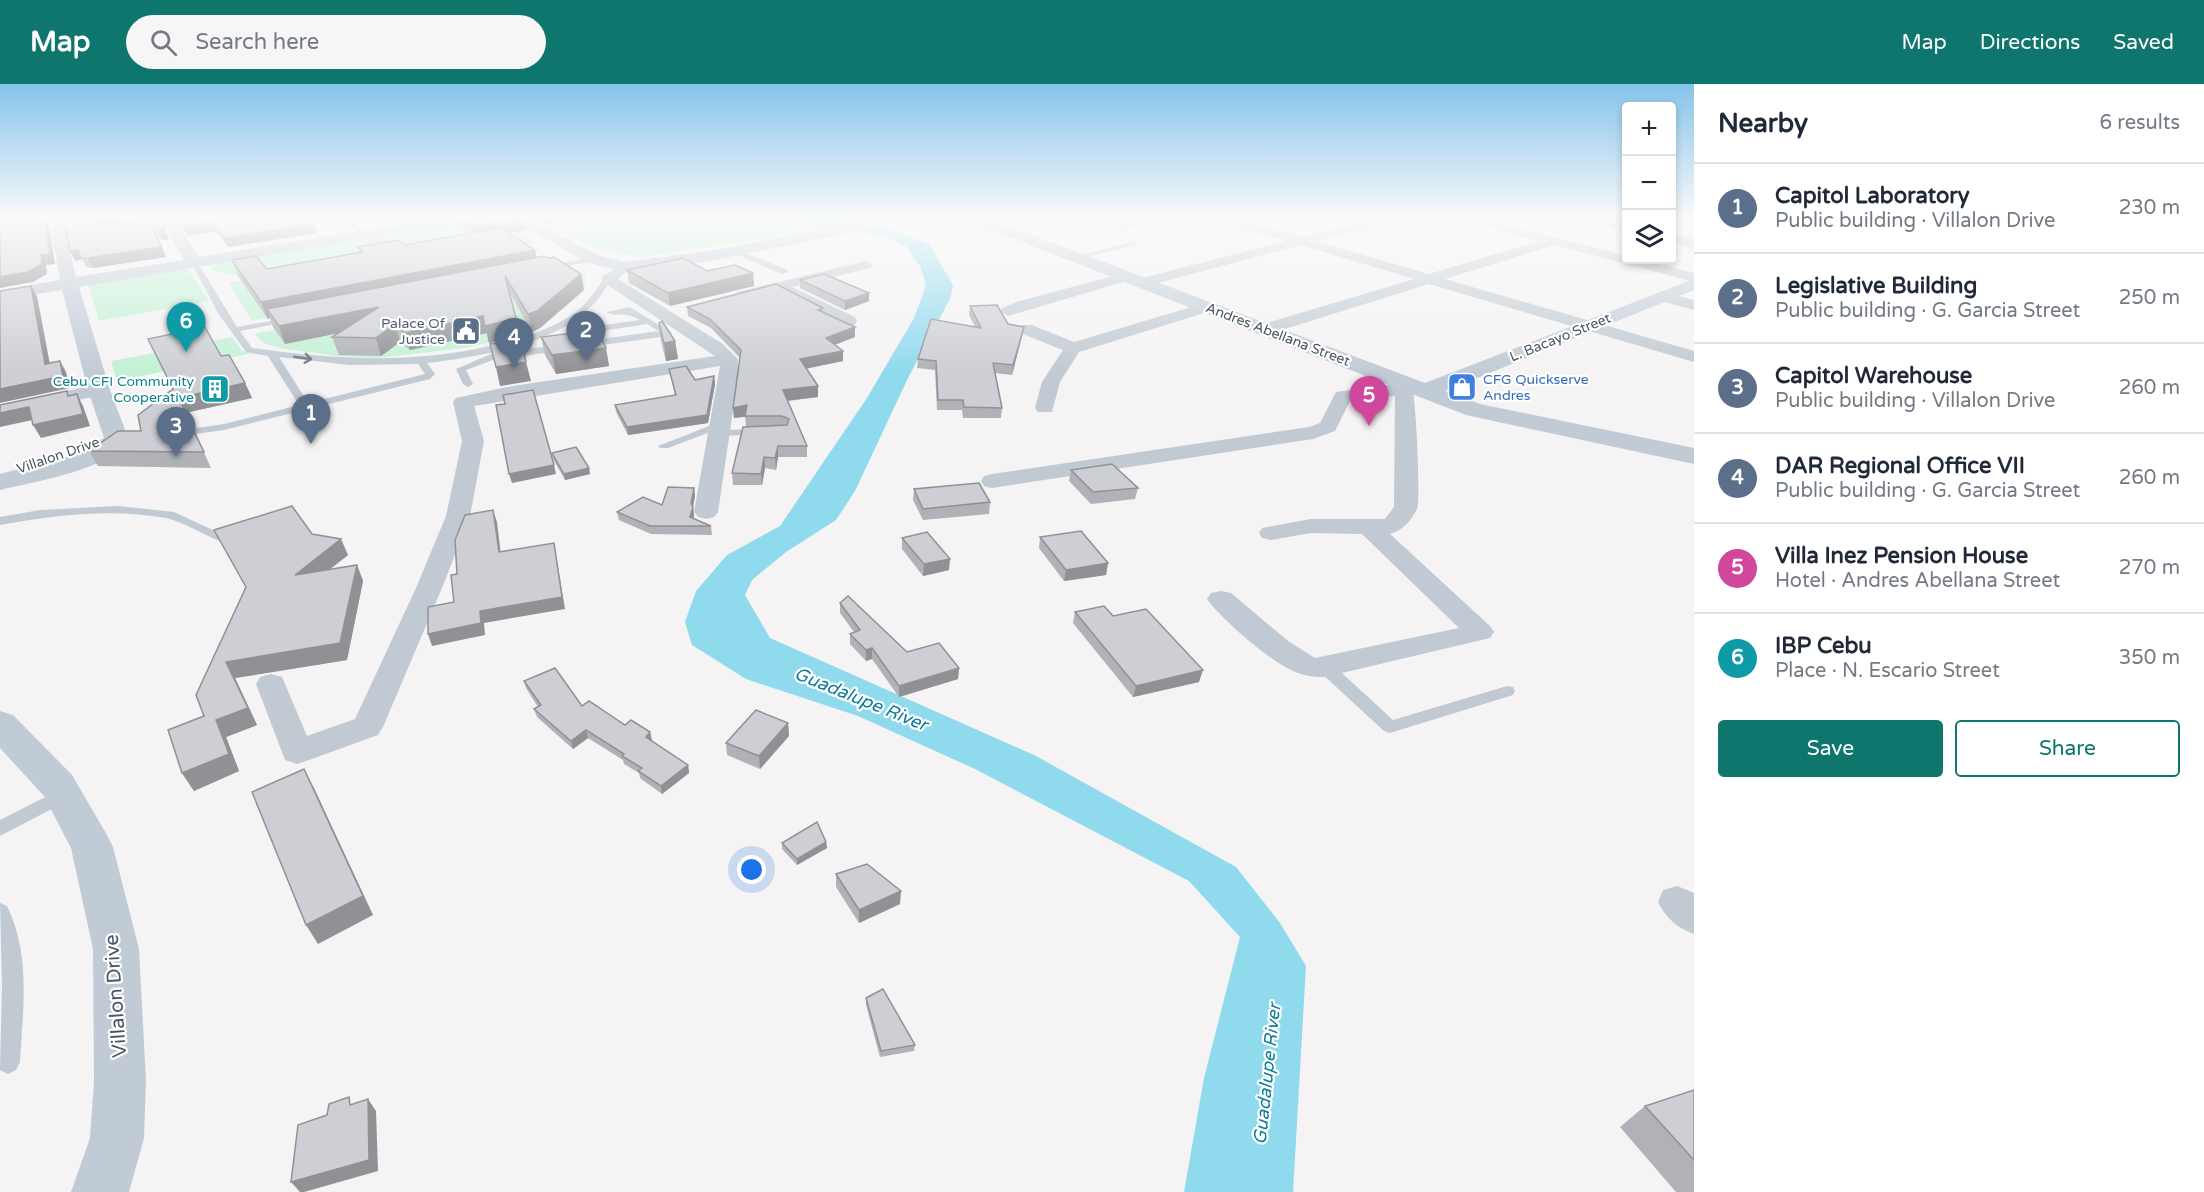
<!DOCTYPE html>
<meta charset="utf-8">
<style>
:root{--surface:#fff;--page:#f6f6f7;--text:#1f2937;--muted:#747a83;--line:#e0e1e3;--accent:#0f766e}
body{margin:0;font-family:"Varela Round",sans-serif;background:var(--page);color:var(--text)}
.controls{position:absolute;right:18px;top:18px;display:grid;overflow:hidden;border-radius:6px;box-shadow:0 3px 9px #0003}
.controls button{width:54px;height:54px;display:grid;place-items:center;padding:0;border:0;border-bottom:2px solid var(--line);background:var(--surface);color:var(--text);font:30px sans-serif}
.you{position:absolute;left:752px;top:786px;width:21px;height:21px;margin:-15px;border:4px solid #fff;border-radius:50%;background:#1a73e8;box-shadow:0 0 0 9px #1a73e833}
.badge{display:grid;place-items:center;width:39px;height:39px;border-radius:50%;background:var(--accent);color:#fff;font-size:20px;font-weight:700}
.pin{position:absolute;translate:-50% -50px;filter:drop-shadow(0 2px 3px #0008)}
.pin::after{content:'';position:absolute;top:32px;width:21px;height:18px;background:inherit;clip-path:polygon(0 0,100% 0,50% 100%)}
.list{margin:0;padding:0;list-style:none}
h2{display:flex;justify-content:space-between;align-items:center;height:78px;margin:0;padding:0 24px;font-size:26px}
h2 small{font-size:20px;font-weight:400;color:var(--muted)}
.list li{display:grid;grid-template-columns:39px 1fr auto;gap:18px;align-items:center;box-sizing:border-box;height:90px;padding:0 24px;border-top:2px solid var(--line)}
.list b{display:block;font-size:22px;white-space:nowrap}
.list p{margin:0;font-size:20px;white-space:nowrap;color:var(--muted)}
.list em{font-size:20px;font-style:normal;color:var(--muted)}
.actions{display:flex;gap:12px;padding:18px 24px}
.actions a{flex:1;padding:14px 0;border:2px solid var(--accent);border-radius:6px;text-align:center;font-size:21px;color:var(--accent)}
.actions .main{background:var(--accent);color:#fff}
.icon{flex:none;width:33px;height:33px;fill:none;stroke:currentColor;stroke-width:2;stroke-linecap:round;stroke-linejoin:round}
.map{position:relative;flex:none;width:1694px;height:1108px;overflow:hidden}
header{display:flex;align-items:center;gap:36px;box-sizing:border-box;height:84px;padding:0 30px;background:var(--accent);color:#fff}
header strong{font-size:28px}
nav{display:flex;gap:33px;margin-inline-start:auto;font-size:21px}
.search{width:420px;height:54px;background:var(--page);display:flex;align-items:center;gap:15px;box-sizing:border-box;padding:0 21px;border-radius:33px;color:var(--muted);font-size:22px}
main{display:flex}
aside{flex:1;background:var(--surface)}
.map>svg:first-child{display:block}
</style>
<header>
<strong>Map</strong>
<div class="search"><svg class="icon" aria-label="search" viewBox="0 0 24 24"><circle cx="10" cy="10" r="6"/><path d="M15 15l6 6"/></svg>Search here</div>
<nav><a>Map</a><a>Directions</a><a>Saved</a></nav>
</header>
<main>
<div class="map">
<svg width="1694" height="1108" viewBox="0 0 1694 1108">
<rect width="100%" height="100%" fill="#f5f3f3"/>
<g fill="#c3f1d5">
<polygon points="580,134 870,134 756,156 641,173 592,164 563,148 578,145"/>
<polygon points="479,135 504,137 536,159 512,163 469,150 235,192 212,187 211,183 215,180"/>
<polygon points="187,184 209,217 99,237 88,201"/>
<polygon points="575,185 585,191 585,200 579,211 542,242 504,255 464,264 378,274 337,272 280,264 264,259 254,250"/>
<polygon points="241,196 252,212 331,222 252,237 229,199"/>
<polygon points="232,253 242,267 253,269 117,297 111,277 154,269 160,279 211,257"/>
</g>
<polygon fill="#90daee" points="794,134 860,134 929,160 953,201 950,215 908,294 855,407 836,436 786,468 752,496 745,511 770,554 1034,671 1236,783 1280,839 1306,882 1293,1108 1184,1108 1204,994 1240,853 1189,797 975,685 858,632 746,595 692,561 685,538 696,507 727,471 780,442 867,314 914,234 926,202 921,184 906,162 880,151 824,144"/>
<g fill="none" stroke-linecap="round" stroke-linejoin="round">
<g fill="#c1cad2" fill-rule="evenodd">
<polygon points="341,134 348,134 365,150 365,152 361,152"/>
<polygon points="1036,134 1048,134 1001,146 998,144"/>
<polygon points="1134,157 1137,161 1078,175 1074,173"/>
<polygon points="737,165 787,186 788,188 781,190 734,169"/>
<path d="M188,172L195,174L237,243L292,233V237L240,247L252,264C338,276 421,281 505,258C529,252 555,243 576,228C588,218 596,206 605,193L612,195C603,208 595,221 582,231C544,262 475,273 427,279L435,290L430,295L224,346L180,352L176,351V347L224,340L299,321L268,272L246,268L218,229ZM279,273L350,281L418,280L425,290L308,319Z"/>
<polygon points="592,173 596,175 595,177 547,185 543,183"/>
<path d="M630,223L672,249L668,252L493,276L466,286L473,300L468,303L463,300L456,285L491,270L659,247L647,240L589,249L585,246L589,243L640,236C623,226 616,234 606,228Z"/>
<polygon points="722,337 726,338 726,342 668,364 660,364 658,362"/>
<polygon points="762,345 767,348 766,350 721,352 716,349 721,346"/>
<path d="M118,422L174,428L228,453L222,457L217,456C201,449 183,438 166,434C113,424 53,431 0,441V433L40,426Z"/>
<polygon points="1325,578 1331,579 1393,636 1507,602 1513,603 1515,607 1513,611 1390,649 1384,647 1319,587 1317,583 1319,579"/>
<polygon points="63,704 69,706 72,711 69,716 0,752 0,736"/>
<path d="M0,819L7,822C31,871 23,925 20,978L16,986L8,990L0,986L2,902Z"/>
</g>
<g fill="#c1cad2" fill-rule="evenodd">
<polygon points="1142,134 1167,134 1165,137 1122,146 1116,142 1117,139"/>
<polygon points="1216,134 1236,134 1301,153 1376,134 1397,134 1395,137 1316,157 1429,190 1539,157 1463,137 1461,134 1482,134 1626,172 1626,176 1641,176 1694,189 1694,198 1554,161 1445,195 1694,267 1694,278 1429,200 1272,249 1260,249 1258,245 1260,241 1414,195 1301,161 1143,203 1138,201 1135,198 1138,195 1286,157 1218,137"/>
<polygon points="866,177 873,181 871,184 792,203 855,233 857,237 855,241 843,241 783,210 781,206 743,216 735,211 737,208"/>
<polygon points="625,179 632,183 618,195 723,260 738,275 738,293 718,428 714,433 706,435 698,433 694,428 720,282 474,322 484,357 470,432 442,504 383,643 378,651 309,676 297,680 285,676 256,600 260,593 271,590 282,593 307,652 355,635 416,504 446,432 462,357 453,318 456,314 507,303 715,272 603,198 601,195 603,192"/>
<polygon points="1128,188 1133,189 1135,192 1133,195 1008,232 1000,227 1002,224 1016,218"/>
<polygon points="1663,208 1694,216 1694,226 1657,216 1655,213 1657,210"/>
<polygon points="1208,218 1214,220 1216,223 1214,226 1079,268 1060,298 1052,328 1038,328 1035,324 1042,298 1063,266 1020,249 1018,245 1020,241 1032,241 1074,258"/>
<path d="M1403,292L1410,294C1416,303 1421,414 1417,425C1411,437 1403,446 1390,450L1490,542L1494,548L1490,554L1325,593C1314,593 1304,592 1293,587C1270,577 1222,536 1207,515L1211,509L1221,507L1231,509L1288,557L1315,574L1459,544L1362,450L1311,449L1271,456L1262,454L1259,449L1262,444L1311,435H1385L1394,423L1395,312L1350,317L1335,347L1313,355L992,404L984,402L981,397L984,392L992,390L1309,343L1320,339L1336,308L1394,300L1396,294Z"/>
<polygon points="99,300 106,302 109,306 106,310 0,333 0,321"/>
<path d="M1677,802L1694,809V850C1677,844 1666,834 1658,818L1663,806Z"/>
</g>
<g fill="#c1cbd6" fill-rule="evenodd">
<path d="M49,134H63L76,193L184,176L160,134H174L199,173L440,134H474L467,138L79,203L110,306L129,356C107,387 36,397 0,406V390L70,372L104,354L88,306L62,206L0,216V206L60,196Z"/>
<polygon points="509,134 527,134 598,171 625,178 715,166 880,134 910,134 903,138 715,176 625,188 586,178"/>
<polygon points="966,134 987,134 1425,299 1694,195 1694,206 1445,307 1480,320 1694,364 1694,380 1466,331 968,137"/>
<polygon points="1578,134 1604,134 1626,140 1626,148 1580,137"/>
<polygon points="1672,149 1694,155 1694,165 1672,159"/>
<polygon points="0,627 13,631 72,691 107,751 113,763 139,865 146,997 144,1054 129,1108 71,1108 90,1054 94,997 93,865 71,764 44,712 0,664"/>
</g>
</g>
<g fill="#b0b2b7">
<polygon points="159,134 169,155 162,156 154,149 166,173 93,184 86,183 82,175 75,177"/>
<polygon points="177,134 308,134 314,140 317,149 228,163 216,147 188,152"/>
<polygon points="456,134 522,134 525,146 509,149 537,173 584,206 540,244 532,248 510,209 519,252 513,253 489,259 487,249 410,266 400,258 381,272 339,271 332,253 338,249 285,260 273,243 270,234 268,235 238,192 232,176 267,185 360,168 358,163 404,161 469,149 458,142"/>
<polygon points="532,134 570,134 545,141"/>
<polygon points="627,186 707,187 753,189 754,202 670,222 629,199"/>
<polygon points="800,196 869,217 845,226 800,204"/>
<polygon points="970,222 1008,240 1022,252 1012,291 995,289 1002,324 1001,334 963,334 962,326 937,326 935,286 917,284 918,275 975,243 969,231"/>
<polygon points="687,223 823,224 823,228 855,243 855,253 835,261 843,277 806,284 818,313 788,317 807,362 807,373 778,373 776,386 765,384 762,401 733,401 732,389 746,343 745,333 734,334 733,324 740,274 711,244 688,232"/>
<polygon points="659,239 675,257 678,275 666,277 661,257"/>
<polygon points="541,253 606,264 609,282 556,290 545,271"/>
<polygon points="221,272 245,299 252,314 185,329 211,384 98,382 89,367 141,347"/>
<polygon points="669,285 695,296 714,292 715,300 708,339 628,351 616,328 615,321 675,311"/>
<polygon points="552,369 589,384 590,390 565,396 553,375"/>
<polygon points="1071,386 1138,404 1135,415 1091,420 1069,397"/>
<polygon points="694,404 695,412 693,423 694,432 693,435 711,442 712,451 651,450 619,436 617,428 662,421"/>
<polygon points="914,405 990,418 989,430 923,436 913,416"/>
<polygon points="214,446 312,450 348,471 329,486 357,481 363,497 347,576 235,594 257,641 226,653 239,687 194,707 182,689 204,632 246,504"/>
<polygon points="1040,453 1108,479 1106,491 1064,497 1039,464"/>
<polygon points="902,454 949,486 923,492 902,465"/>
<polygon points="840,519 907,568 959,584 958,595 899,613 872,575 866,577 850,560 850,550 854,548 840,529"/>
<polygon points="1075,528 1113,532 1199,598 1133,613 1073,539"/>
<polygon points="524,597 625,641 650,648 651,657 688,681 689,689 662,710 640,694 639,689 624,680 623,676 588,654 573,665 537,633 534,625 538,623 526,604"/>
<polygon points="788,639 789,652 760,685 727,671 726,659"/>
<polygon points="826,758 827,764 797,781 782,765 782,759"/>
<polygon points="836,790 900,820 859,839 836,803"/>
<polygon points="866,914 915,961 914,967 880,973 866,921"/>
<polygon points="1694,1006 1694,1108 1676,1108 1620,1043 1645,1022"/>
</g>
<g fill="#909195">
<polygon points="44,134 48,134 55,180 46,181 47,190 33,198 0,204 0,193 41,171"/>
<polygon points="107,134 159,134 102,145 95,138 97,136"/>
<polygon points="384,134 401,134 385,137"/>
<polygon points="544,134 570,134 545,141"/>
<polygon points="523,135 525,146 476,155 473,143"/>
<polygon points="213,138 216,147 188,152 184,142"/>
<polygon points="314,140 317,149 228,163 224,154"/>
<polygon points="165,145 169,155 162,156 158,146"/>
<polygon points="162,163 166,173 93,184 88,174"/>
<polygon points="78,166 82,175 75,177 70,167"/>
<polygon points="535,166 538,181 267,225 270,234 268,235 261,218"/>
<polygon points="753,189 754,202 670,222 668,209"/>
<polygon points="581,190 584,206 540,244 532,248 528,230"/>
<polygon points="31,202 37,212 52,291 45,280"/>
<polygon points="869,209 869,217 845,226 845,217"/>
<polygon points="379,223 384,240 285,260 279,242"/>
<polygon points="483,232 487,249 410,266 405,249"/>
<polygon points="516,234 519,252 489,259 485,242"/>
<polygon points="395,240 400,258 381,272 376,254"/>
<polygon points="855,243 855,253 826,264 826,254"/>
<polygon points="1024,243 1022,252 1012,291 1013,281"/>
<polygon points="675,257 678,275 666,277 664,259"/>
<polygon points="606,264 609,282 556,290 552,271"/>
<polygon points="843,267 843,277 800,286 800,275"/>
<polygon points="60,277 66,288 70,304 0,319 0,305"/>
<polygon points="526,278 531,297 500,302 496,283"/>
<polygon points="714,292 715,300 708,339 628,351 627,343"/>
<polygon points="245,299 252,314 185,329 211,384 192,342 174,346 167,337 167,330 178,314"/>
<polygon points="818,302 818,313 784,317 783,306"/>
<polygon points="77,310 83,322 90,342 41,354 33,341"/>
<polygon points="747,321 748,332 734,334 733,324"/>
<polygon points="29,323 37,335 0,343 0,329"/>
<polygon points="778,362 778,373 776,386 775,374"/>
<polygon points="764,373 765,384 762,401 761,390"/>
<polygon points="554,381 556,390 512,399 509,390"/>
<polygon points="589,384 590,390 565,396 564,390"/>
<polygon points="694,404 695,412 692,428 691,419"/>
<polygon points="693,423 694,432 691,442 690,433"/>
<polygon points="493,426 497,438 502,480 499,468"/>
<polygon points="341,455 348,471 302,507 295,491"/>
<polygon points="554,459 565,525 484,539 485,551 432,562 428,550 480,527"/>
<polygon points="950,475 949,486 923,492 924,480"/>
<polygon points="1108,479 1106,491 1064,497 1066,486"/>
<polygon points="357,481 363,497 347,576 235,594 257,641 226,653 239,687 194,707 182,689 216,636 226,578"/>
<polygon points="872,564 872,575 866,577 866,566"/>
<polygon points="959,584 958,595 899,613 899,602"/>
<polygon points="1203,586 1199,598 1133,613 1136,602"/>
<polygon points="788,639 789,652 760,685 759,672"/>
<polygon points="586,646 588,654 573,665 571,657"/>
<polygon points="650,648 652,656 647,661 646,653"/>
<polygon points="688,681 689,689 662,710 661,702"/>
<polygon points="304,685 314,704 373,831 318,860 306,841"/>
<polygon points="826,758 827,764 797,781 797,775"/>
<polygon points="901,807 900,820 859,839 859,826"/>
<polygon points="368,1015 376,1027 378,1087 304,1108 300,1108 291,1098"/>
</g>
<g fill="#cdcfd5" stroke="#909195" stroke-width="1.5">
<polygon points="0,134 44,134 50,170 41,171 42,180 28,188 0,193"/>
<polygon points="63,134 107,134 97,136 95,138 101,142 159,134 165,145 158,146 149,138 162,163 88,174 81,174 78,166 70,167"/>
<polygon points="179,134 308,134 314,140 224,154 213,138 184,142"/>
<polygon points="460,134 522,134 523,135 473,143"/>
<polygon points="501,144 535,166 261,218 232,176 256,172 267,185 363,168 358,163 398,156 404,161"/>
<polygon points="544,172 548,174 554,173 581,190 537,227 528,230 505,192 516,234 485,242 483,232 405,249 395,240 376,254 332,253 379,223 279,242 267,225"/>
<polygon points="683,174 707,187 735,181 753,189 668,209 627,186"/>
<polygon points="824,190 869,209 845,217 800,196"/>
<polygon points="776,200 823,224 818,226 855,243 826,254 843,267 800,275 818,302 783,306 807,362 778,362 775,374 764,373 761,390 732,389 743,343 787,341 789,335 782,332 745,332 747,321 733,324 741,266 710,235 687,223"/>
<polygon points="31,202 45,280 60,277 63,292 0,305 0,207"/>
<polygon points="997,221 1008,240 1024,243 1013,281 993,279 1002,324 964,323 963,316 938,316 936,277 918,275 931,235 981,244 970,222"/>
<polygon points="662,237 675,257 664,259 659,239"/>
<polygon points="205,243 221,272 229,271 245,299 178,314 185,327 167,330 167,337 173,339 189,337 204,368 89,367 118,347 141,347 138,331 173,305 148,255"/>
<polygon points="597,246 606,264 552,271 541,253"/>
<polygon points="521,256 526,278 496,283 490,260"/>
<polygon points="686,282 695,296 714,292 707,331 627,343 615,321 676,311 669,285"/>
<polygon points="533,306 554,381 509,390 496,321 505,320 503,311"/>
<polygon points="67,307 68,312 77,310 83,330 33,341 29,323 0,329 0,321"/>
<polygon points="576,363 589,384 564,390 552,369"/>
<polygon points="1112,380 1138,404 1093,408 1071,386"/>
<polygon points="979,399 990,418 923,425 914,405"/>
<polygon points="668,403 694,404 691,419 693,423 690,433 711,442 650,442 617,428 643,413 662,421"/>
<polygon points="292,422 312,450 341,455 295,491 357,481 340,559 226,578 248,624 216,636 229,670 182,689 168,646 204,632 196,611 246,503 214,446"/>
<polygon points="493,426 499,468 554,459 562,513 480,527 481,539 428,550 428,523 454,518 451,491 457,490 455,456 465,431"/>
<polygon points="1081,447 1108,479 1066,486 1040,453"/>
<polygon points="927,448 950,475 924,480 902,454"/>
<polygon points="848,512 907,568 939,559 959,584 899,602 872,564 866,566 850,550 860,546 840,519"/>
<polygon points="1104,522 1113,532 1146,525 1203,586 1136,602 1075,528"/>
<polygon points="555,584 582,622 589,617 625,641 631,636 650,648 646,653 688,681 661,702 638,687 642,684 622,672 624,670 586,646 571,657 534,625 541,621 524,597"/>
<polygon points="756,626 788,639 759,672 726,659"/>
<polygon points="304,685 363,812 306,841 252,708"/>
<polygon points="817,738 826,758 797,775 782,759"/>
<polygon points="867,780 901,807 859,826 836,790"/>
<polygon points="883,905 915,961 881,967 866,914"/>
<polygon points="1694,1006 1694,1076 1645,1022"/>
<polygon points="349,1013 350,1021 368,1015 369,1076 291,1098 298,1041 327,1031 329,1020"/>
</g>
<defs><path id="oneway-shaft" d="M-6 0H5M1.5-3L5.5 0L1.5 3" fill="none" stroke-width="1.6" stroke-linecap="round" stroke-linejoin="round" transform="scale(1.5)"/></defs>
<use stroke="#6e7983" href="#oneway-shaft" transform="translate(303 274) rotate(8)"/>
<linearGradient id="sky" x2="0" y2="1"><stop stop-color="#85c3ea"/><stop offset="0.46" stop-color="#fafafa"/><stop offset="1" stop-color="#fafafa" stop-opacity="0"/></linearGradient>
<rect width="1694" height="289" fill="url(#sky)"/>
<defs>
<g id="civic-square" transform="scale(1.5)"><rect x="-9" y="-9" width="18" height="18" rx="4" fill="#5c6f8a" stroke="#fff"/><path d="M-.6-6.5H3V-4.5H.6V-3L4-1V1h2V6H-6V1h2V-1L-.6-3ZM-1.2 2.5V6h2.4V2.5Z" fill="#fff"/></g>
<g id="shop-square" transform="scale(1.5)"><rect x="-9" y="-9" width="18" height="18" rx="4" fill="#3f7fe0" stroke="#fff"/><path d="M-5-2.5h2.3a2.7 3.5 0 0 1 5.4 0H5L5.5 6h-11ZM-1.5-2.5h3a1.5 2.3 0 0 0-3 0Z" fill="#fff"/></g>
<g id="building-square" transform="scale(1.5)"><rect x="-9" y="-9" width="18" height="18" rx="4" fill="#0f9aa8" stroke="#fff"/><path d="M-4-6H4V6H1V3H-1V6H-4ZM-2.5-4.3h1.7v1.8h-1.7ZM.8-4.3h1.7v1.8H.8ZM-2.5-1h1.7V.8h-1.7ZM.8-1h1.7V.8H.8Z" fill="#fff"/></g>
</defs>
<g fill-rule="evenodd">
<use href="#civic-square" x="466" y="247"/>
<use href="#shop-square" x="1462" y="303"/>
<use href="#building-square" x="215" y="305"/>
</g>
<g text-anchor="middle" stroke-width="4.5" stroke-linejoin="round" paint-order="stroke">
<g font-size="14" fill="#4e5e75" stroke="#fff" text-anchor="end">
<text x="445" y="244">Palace Of<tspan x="445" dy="16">Justice</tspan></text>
</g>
<g font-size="14" fill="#4a5661" stroke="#fff">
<text transform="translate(1278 250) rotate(21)" y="5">Andres Abellana Street</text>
<text transform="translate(1560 253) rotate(-22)" y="5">L. Bacayo Street</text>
<text transform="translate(58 371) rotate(-19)" y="5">Villalon Drive</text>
</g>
<g font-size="14" fill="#366cbe" stroke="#fff" text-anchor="start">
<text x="1483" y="300">CFG Quickserve<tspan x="1483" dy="16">Andres</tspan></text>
</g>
<g font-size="14" fill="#0d838f" stroke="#fff" text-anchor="end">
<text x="194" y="302">Cebu CFI Community<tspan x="194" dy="16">Cooperative</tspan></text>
</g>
<g font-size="18" font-style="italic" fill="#0c7c9b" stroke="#fff">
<text transform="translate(861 615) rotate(22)" y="6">Guadalupe River</text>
<text transform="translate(1267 990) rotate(-84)" y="6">Guadalupe River</text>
</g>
<g font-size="20" fill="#4a5661" stroke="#fff">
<text transform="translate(115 912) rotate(-94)" y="7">Villalon Drive</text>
</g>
</g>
</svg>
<div class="controls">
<button>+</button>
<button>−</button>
<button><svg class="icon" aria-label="layers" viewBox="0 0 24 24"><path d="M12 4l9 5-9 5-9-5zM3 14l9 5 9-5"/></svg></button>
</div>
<div class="you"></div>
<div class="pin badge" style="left:311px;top:360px;background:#5c6f8a">1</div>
<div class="pin badge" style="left:586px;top:277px;background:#5c6f8a">2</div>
<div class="pin badge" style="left:176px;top:373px;background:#5c6f8a">3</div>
<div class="pin badge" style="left:514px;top:284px;background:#5c6f8a">4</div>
<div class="pin badge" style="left:1369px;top:342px;background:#d1479c">5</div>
<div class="pin badge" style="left:186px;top:268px;background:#0f9aa8">6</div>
</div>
<aside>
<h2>Nearby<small>6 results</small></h2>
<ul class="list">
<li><span class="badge" style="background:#5c6f8a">1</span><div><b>Capitol Laboratory</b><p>Public building · Villalon Drive</p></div><em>230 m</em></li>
<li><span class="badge" style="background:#5c6f8a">2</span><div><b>Legislative Building</b><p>Public building · G. Garcia Street</p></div><em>250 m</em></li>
<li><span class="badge" style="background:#5c6f8a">3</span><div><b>Capitol Warehouse</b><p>Public building · Villalon Drive</p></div><em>260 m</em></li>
<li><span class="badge" style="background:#5c6f8a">4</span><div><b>DAR Regional Office VII</b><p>Public building · G. Garcia Street</p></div><em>260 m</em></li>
<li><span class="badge" style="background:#d1479c">5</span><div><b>Villa Inez Pension House</b><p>Hotel · Andres Abellana Street</p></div><em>270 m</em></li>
<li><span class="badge" style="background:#0f9aa8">6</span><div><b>IBP Cebu</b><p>Place · N. Escario Street</p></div><em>350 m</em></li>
</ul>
<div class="actions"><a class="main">Save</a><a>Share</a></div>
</aside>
</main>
